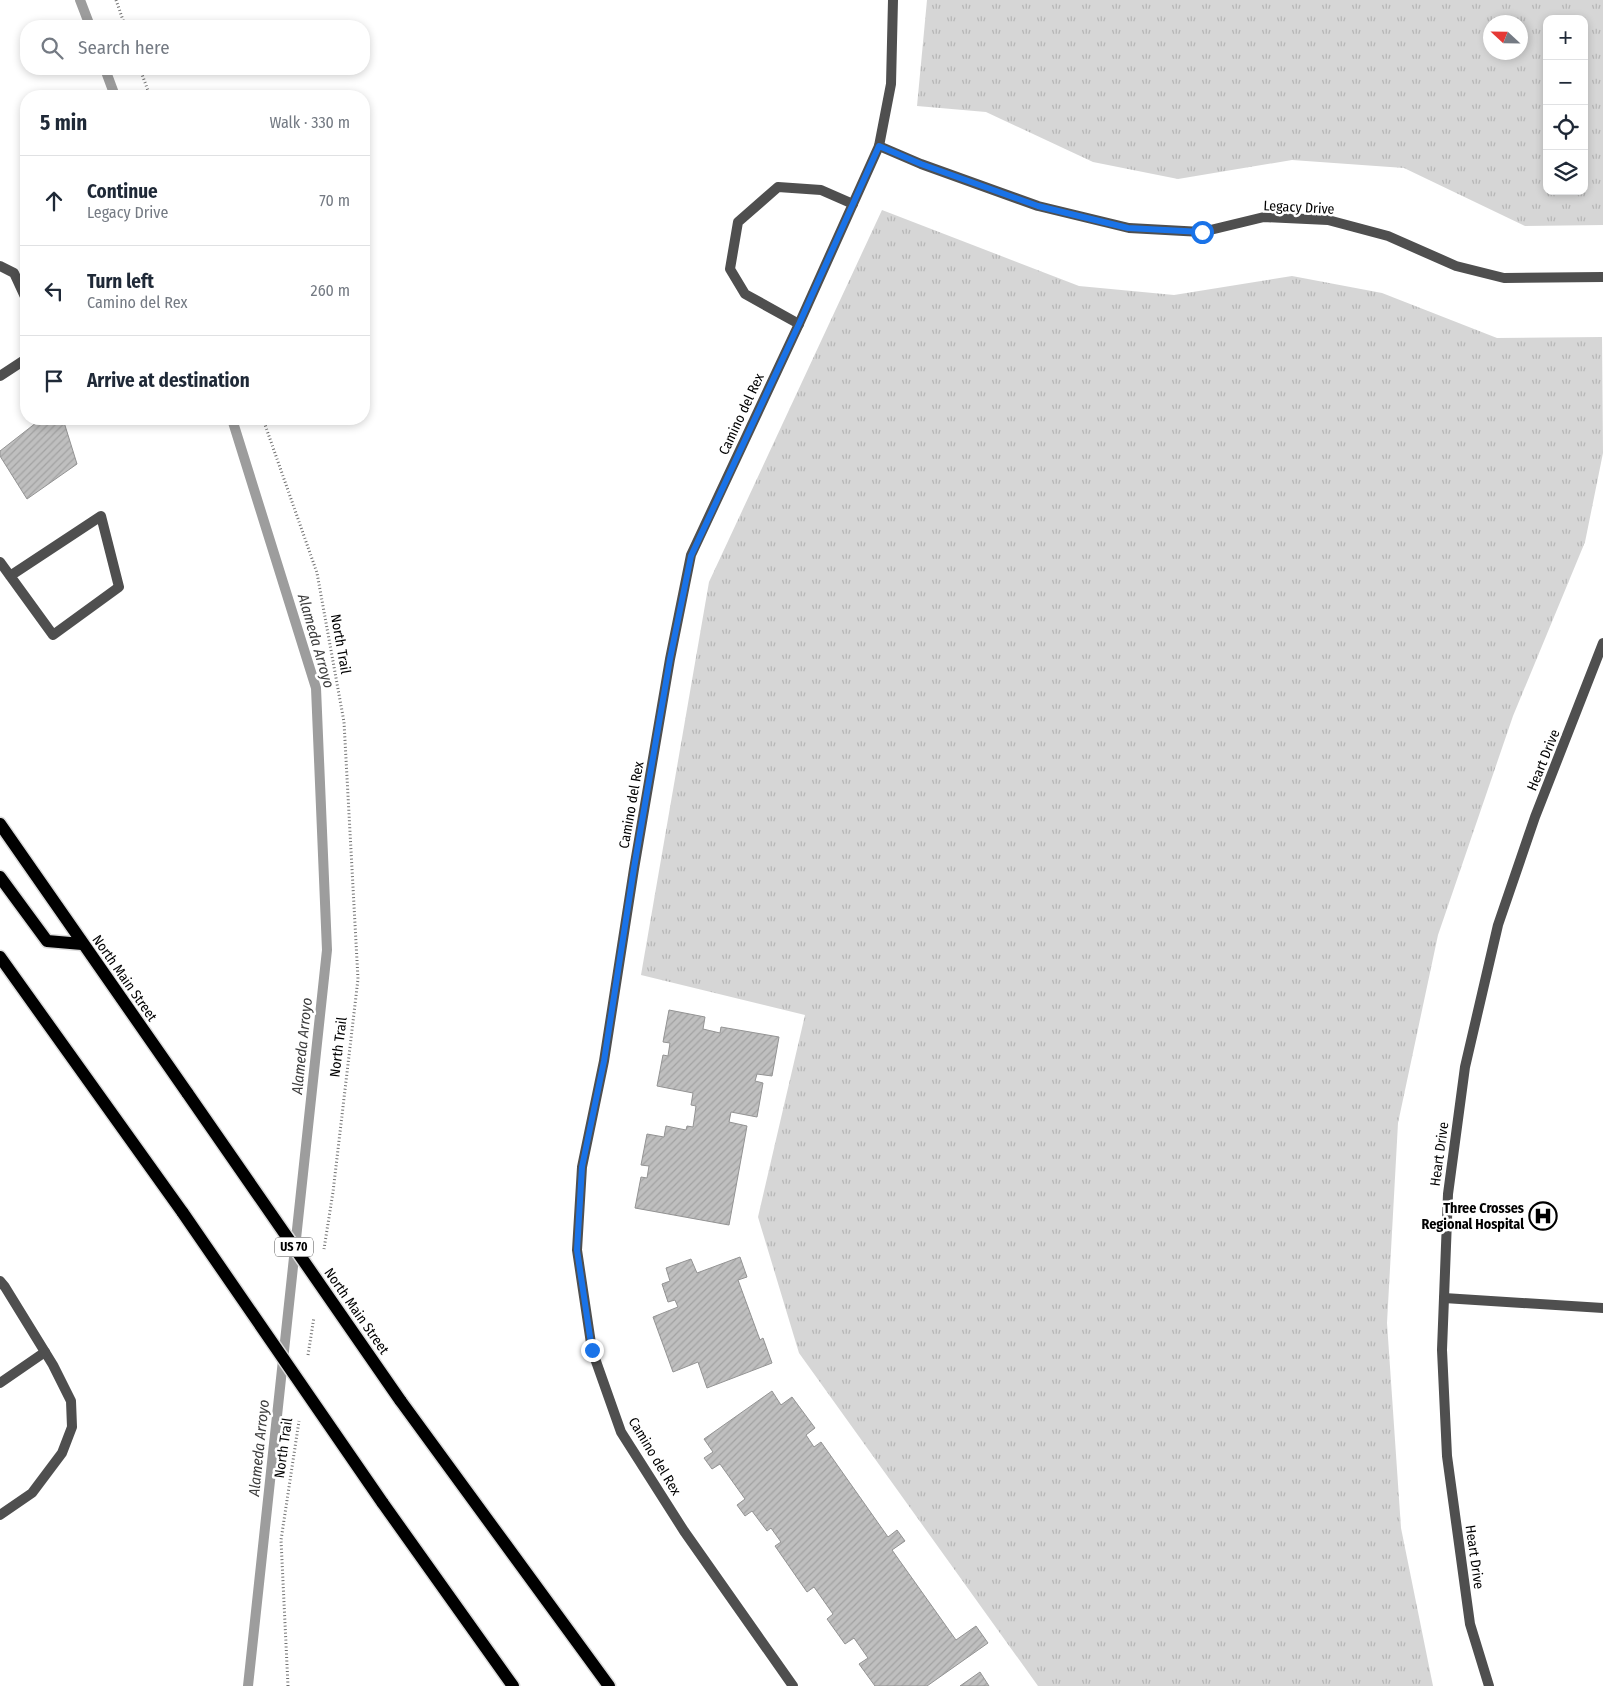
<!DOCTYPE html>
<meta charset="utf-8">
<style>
:root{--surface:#fff;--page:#f2f2f3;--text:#1f2937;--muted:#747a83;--line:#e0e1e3}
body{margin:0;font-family:"Fira Sans Condensed",sans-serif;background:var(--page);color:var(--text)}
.controls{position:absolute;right:15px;top:15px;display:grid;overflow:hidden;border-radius:10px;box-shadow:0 2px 8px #0003}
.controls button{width:45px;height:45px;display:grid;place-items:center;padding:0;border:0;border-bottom:1px solid var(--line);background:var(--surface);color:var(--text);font:25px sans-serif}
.compass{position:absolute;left:1483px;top:15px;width:45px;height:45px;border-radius:50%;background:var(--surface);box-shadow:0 2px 8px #0003;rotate:292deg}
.stop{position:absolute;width:15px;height:15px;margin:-11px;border:4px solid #1a73e8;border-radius:50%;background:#fff}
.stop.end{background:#1a73e8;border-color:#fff;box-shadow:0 1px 5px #0008}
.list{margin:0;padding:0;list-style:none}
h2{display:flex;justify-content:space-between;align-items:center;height:65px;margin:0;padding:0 20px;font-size:21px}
h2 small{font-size:16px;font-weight:400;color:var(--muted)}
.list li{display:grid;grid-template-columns:32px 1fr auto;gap:15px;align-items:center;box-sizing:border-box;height:90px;padding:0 20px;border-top:1px solid var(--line)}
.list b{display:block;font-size:19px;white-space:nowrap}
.list p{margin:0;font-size:16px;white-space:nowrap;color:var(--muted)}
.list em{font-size:16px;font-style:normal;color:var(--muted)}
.icon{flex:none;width:28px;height:28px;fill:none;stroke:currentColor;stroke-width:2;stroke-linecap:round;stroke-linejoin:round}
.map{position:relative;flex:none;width:1603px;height:1686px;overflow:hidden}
.search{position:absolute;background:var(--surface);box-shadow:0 2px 8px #0003;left:20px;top:20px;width:350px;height:55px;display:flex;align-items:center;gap:12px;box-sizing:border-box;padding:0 18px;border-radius:20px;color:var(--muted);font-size:19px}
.panel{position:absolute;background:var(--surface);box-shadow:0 2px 8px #0003;left:20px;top:90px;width:350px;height:335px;border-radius:20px}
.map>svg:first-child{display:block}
</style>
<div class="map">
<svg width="1603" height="1686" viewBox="0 0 1603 1686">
<defs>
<pattern id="grass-tufts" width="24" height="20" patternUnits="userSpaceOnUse" patternTransform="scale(1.25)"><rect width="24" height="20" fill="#d6d6d6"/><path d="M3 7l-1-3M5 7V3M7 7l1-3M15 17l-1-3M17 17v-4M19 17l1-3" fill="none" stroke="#b6b6b6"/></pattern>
<pattern id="building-hatch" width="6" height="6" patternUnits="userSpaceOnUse" patternTransform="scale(1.25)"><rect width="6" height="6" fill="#bfbfbf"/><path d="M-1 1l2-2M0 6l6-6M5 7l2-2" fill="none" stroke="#a2a2a2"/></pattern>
</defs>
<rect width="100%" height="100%" fill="#fff"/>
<g fill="url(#grass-tufts)" fill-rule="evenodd">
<path d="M927,0H1603V225L1525,226L1404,168L1292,160L1178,179L1093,162L986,112L917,106ZM1547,19H1584V191H1547ZM1490,22H1520V52H1490Z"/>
<polygon points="882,210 1079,286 1174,295 1292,276 1382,293 1497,338 1602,337 1603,453 1585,542 1513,716 1438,935 1398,1123 1387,1323 1401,1528 1433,1686 1038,1686 799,1353 758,1217 805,1015 641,975 709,582"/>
</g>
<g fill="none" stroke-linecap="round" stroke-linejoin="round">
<g stroke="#9d9d9d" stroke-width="10">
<polyline points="80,0 90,26"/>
<polyline points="105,69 115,96"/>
<polyline points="232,419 316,688 327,950 248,1686"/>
</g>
</g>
<g fill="url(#building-hatch)" stroke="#939393">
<polygon points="41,419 63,419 77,464 27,499 0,456 0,451"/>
<polygon points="669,1010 705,1017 703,1029 720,1033 721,1027 779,1037 772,1076 757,1074 755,1081 763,1083 757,1117 731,1112 729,1122 747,1126 729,1225 635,1208 641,1177 647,1178 649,1166 641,1165 647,1134 664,1137 666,1126 686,1130 687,1126 693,1127 696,1106 691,1105 693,1093 657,1086 663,1055 668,1056 670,1043 663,1042"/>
<polygon points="740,1257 747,1277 738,1280 760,1340 763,1338 772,1363 707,1388 698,1362 673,1372 653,1317 678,1307 675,1300 668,1302 662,1284 670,1281 666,1268 691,1259 697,1273"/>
<polygon points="772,1391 781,1405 792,1397 815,1428 806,1435 814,1447 821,1442 888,1537 897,1530 905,1541 892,1550 956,1640 976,1626 988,1643 927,1686 875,1686 859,1664 868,1658 854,1638 845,1644 827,1619 833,1614 814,1587 807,1592 775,1546 781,1542 771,1528 767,1531 752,1511 745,1516 737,1505 745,1499 720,1464 712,1469 704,1458 713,1452 704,1439"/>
<polygon points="980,1672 989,1686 960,1686"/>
</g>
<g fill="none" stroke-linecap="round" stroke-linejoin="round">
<g stroke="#dbdbdb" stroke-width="15">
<g id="primary">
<polyline points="0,824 188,1094"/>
<polyline points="0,877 47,941 82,944"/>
<polyline points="0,957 183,1213"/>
<polyline points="400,1400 609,1686"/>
<polyline points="382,1502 513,1686"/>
</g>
</g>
<g stroke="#717171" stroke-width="3" stroke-dasharray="1 2.5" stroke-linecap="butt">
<polyline points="116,0 125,26"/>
<polyline points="140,69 150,96"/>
<polyline points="263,419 317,573 344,722 358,979 333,1192 324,1249"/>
<polyline points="308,1355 314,1317"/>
<polyline points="288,1686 281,1540 299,1421"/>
</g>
<g stroke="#4f4f4f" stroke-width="10">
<polyline points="0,266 14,273 26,299"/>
<polyline points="0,376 26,359"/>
<polyline points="0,562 53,635 119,587 101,516 10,576"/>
<polyline points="0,1281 5,1287 53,1365 71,1401 72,1427 62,1453 32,1493 0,1515"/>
<polyline points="1444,1298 1603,1308"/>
<polyline points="0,1383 45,1352"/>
</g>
<g stroke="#4f4f4f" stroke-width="10">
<polyline points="879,146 921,164 1038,206 1129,228 1202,232 1264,217 1328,220 1388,236 1456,266 1504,278 1603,277"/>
<polyline points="799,324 745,294 730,269 738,222 778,187 821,190 853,204"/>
<polyline points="793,1686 684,1531 621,1432 592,1350 577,1250 582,1167 604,1061 634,869 670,659 691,555 799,324 879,146 891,84 893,0"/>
<polyline points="1489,1686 1470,1624 1447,1456 1442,1350 1448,1194 1465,1067 1498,925 1535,817 1603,643"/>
</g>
<use href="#primary" stroke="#000" stroke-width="12"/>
<g stroke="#dbdbdb" stroke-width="15" stroke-linecap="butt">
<g id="primary-bridge">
<polyline points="188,1094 400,1400"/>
<polyline points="183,1213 382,1502"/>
</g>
</g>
<use href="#primary-bridge" stroke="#000" stroke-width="12"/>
</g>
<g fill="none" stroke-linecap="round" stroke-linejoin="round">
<polyline stroke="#1a73e8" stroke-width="6" points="592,1350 577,1250 582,1167 604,1061 634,868 670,659 691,556 799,324 879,146 921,164 1038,206 1128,228 1202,232"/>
</g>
<defs>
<g id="hospital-ring" transform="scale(1.4375)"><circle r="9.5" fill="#fff" stroke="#000" stroke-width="1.5"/><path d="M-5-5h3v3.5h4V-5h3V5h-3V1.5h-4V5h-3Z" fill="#000"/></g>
</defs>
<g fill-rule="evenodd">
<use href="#hospital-ring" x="1543" y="1216"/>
</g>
<g text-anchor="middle" stroke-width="5" stroke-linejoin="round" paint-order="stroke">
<rect fill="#fff" stroke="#4c4c4c" stroke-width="1" x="275" y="1237.5" width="38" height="19" rx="4"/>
<g font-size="12" font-weight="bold" fill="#000">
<text x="294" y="1251">US 70</text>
</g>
<g font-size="14" fill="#000" stroke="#fff">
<text transform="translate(1299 207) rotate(3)" y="5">Legacy Drive</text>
<text transform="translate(741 414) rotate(-65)" y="5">Camino del Rex</text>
<text transform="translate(341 644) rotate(80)" y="5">North Trail</text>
<text transform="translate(1543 760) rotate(-68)" y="5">Heart Drive</text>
<text transform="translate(631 805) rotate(-80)" y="5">Camino del Rex</text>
<text transform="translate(125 978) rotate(55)" y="5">North Main Street</text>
<text transform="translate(338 1047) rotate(-83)" y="5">North Trail</text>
<text transform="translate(1439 1154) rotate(-82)" y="5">Heart Drive</text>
<text transform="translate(357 1311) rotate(55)" y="5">North Main Street</text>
<text transform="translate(283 1448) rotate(-82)" y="5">North Trail</text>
<text transform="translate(655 1456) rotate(59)" y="5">Camino del Rex</text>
<text transform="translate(1475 1557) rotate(82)" y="5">Heart Drive</text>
</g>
<g font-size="14" font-weight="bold" fill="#000" stroke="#fff" text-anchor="end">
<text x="1524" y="1213">Three Crosses<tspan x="1524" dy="16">Regional Hospital</tspan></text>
</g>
<g font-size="15" font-style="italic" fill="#3e3e3e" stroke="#fff">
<text transform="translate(316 641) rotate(74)" y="5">Alameda Arroyo</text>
<text transform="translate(302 1046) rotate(-84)" y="5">Alameda Arroyo</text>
<text transform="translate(259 1448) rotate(-84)" y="5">Alameda Arroyo</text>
</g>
</g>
</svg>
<div class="controls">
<button>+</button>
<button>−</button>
<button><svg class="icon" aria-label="locate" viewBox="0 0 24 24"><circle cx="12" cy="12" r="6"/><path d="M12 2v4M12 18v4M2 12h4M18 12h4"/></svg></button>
<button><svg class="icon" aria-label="layers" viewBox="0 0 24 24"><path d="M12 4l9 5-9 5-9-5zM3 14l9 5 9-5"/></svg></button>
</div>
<svg class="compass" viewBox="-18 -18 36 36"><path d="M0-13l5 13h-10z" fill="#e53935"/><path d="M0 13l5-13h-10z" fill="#747a83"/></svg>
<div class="stop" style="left:1202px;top:232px"></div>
<div class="stop end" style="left:592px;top:1350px"></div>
<div class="search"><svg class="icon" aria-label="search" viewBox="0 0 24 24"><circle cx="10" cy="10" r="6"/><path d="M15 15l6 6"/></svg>Search here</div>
<section class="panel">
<h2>5 min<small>Walk · 330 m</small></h2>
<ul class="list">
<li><svg class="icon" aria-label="ahead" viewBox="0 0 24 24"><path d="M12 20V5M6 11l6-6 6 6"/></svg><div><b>Continue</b><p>Legacy Drive</p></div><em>70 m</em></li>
<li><svg class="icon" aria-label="left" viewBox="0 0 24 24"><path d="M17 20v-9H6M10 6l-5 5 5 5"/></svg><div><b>Turn left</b><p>Camino del Rex</p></div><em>260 m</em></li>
<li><svg class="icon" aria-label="arrive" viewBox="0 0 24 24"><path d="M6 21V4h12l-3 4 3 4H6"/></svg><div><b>Arrive at destination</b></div></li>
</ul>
</section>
</div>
